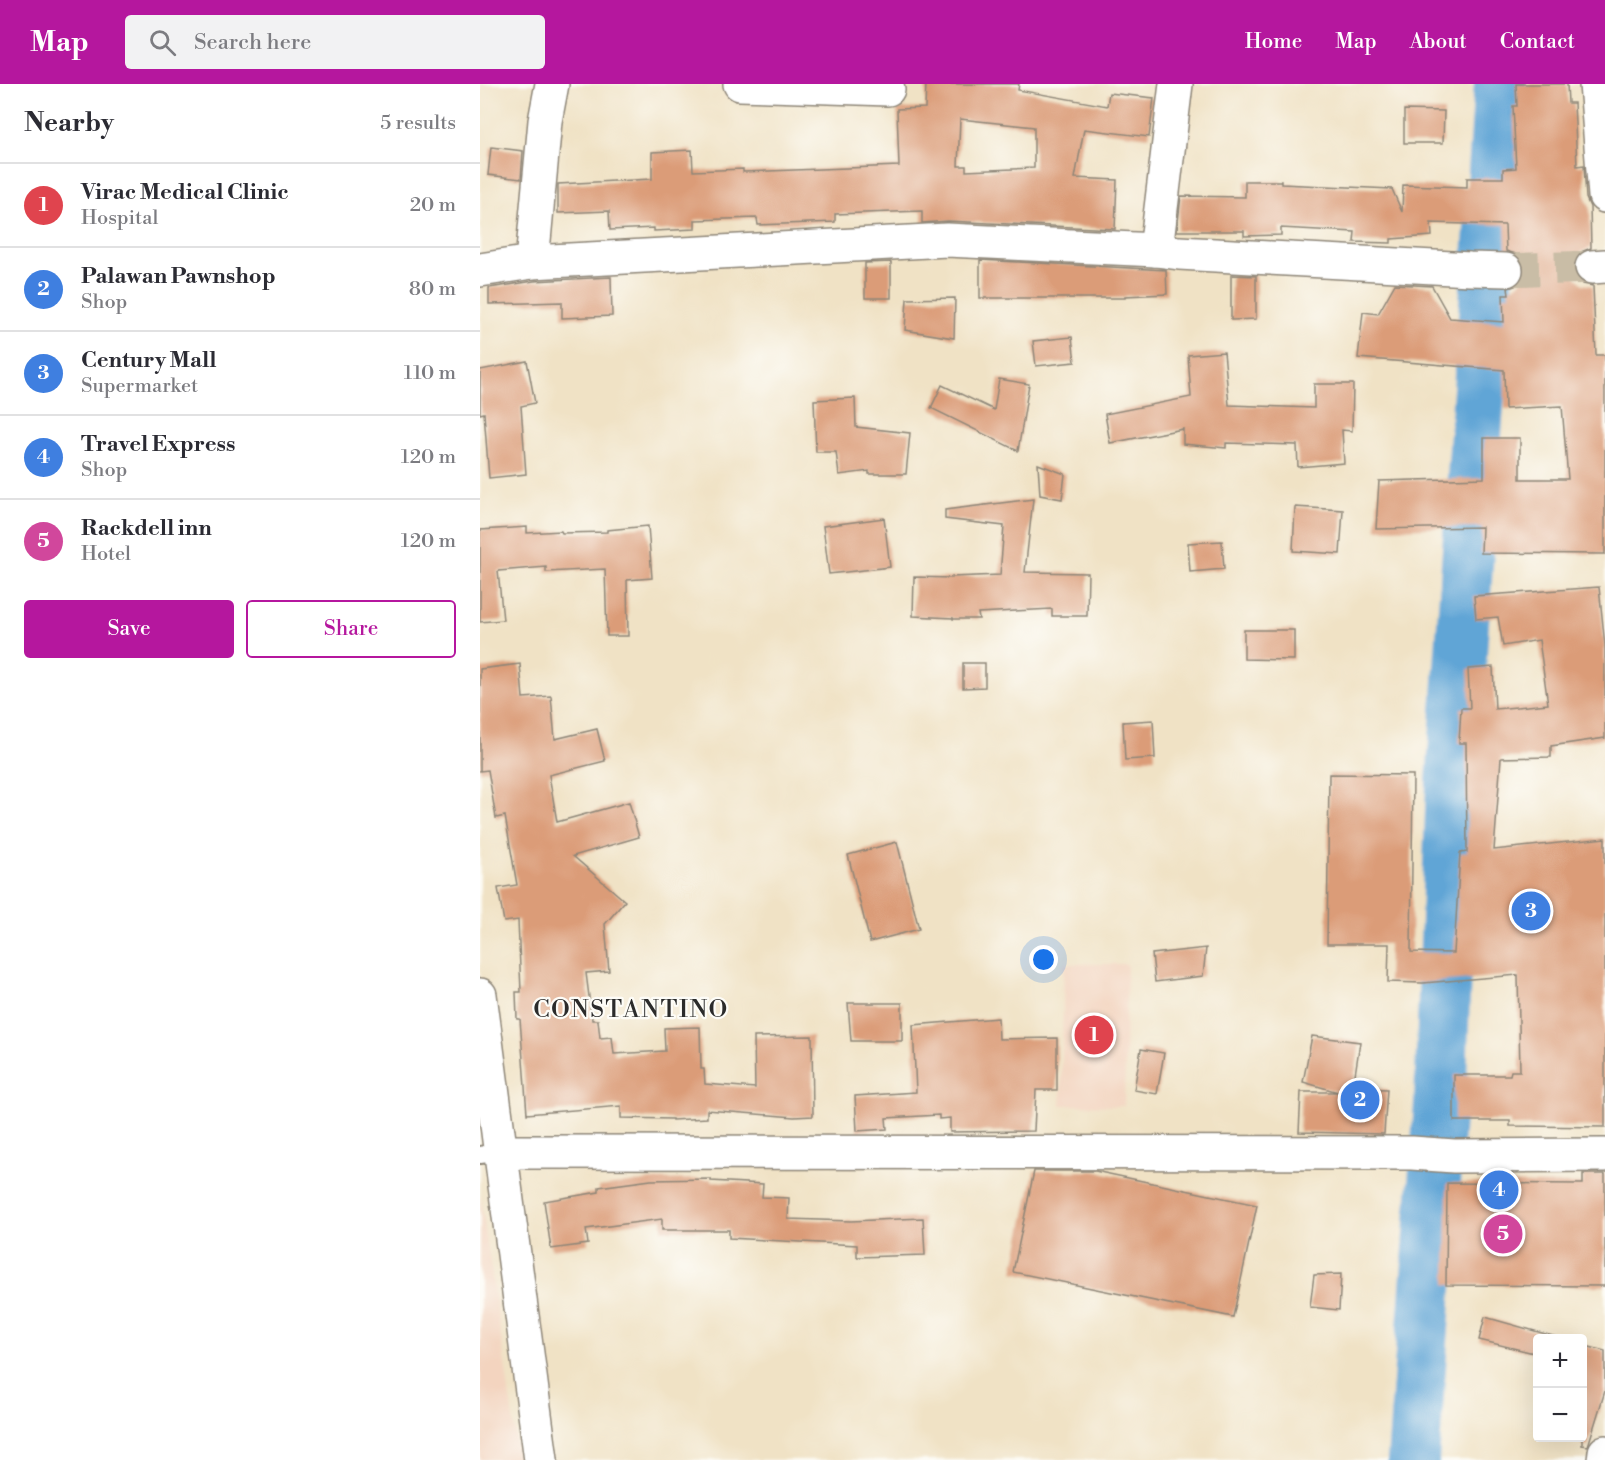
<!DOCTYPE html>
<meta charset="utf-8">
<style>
:root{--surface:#fff;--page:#f2f2f3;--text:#2b2b33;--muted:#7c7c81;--line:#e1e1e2;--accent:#b5179e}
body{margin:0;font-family:"Libre Bodoni",serif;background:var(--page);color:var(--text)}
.controls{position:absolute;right:18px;bottom:18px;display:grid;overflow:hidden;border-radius:6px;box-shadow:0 6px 24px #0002}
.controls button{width:54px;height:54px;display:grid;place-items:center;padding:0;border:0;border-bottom:2px solid var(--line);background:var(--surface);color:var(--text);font:30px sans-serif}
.you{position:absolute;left:564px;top:876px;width:21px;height:21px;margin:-15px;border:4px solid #fff;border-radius:50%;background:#1a73e8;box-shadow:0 0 0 9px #1a73e833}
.badge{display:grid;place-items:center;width:39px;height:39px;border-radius:50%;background:var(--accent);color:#fff;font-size:20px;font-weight:700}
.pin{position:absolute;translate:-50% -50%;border:3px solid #fff;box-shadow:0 2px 6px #0006}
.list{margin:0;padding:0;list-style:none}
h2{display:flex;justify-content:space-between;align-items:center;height:78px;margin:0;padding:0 24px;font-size:26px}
h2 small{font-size:20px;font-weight:400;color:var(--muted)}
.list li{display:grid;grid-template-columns:39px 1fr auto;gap:18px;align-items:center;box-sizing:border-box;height:84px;padding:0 24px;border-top:2px solid var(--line)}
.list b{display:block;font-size:22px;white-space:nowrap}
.list p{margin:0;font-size:20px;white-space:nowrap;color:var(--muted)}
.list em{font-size:20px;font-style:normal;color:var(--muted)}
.actions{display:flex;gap:12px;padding:18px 24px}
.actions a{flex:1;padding:14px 0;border:2px solid var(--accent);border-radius:6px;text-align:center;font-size:21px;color:var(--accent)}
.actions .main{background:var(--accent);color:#fff}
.icon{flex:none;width:33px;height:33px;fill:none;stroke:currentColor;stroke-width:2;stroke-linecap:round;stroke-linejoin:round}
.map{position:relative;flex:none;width:1125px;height:1376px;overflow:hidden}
header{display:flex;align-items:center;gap:36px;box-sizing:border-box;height:84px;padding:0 30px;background:var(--accent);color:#fff}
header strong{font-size:28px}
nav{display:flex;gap:33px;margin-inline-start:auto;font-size:21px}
.search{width:420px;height:54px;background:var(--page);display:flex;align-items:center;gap:15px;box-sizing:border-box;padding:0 21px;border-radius:6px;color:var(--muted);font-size:22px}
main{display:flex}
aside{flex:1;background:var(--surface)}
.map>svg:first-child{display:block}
</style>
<header>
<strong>Map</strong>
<div class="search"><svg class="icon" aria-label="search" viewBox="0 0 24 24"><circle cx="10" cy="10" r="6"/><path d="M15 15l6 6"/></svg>Search here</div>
<nav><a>Home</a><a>Map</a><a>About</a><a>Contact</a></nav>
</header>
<main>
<aside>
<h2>Nearby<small>5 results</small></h2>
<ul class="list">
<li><span class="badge" style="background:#e0444e">1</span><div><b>Virac Medical Clinic</b><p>Hospital</p></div><em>20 m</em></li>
<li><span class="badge" style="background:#3f7fe0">2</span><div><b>Palawan Pawnshop</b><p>Shop</p></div><em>80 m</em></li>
<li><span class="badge" style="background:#3f7fe0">3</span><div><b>Century Mall</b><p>Supermarket</p></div><em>110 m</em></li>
<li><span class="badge" style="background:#3f7fe0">4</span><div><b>Travel Express</b><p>Shop</p></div><em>120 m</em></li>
<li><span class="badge" style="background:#d1479c">5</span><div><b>Rackdell inn</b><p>Hotel</p></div><em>120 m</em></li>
</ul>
<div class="actions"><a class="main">Save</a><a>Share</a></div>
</aside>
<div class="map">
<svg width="1125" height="1376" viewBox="0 0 1125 1376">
<rect width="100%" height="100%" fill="#fdfcf7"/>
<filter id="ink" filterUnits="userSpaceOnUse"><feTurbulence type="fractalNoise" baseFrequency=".0167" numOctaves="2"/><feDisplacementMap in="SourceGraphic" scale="12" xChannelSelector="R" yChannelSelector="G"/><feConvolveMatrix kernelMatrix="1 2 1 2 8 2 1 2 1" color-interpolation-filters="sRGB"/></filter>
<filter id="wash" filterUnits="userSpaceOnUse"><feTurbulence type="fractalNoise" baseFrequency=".008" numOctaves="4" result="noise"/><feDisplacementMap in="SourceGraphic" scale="24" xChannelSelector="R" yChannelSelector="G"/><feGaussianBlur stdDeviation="1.35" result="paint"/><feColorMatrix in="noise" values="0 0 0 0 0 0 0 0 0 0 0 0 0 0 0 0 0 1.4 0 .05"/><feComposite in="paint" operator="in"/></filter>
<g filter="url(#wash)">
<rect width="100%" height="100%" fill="#f0e2c5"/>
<g fill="#f3d4bf">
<polygon points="584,880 647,880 644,1022 581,1021"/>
<polygon points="0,1110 39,1376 0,1376"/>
</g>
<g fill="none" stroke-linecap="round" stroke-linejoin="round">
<polyline stroke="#60a5d6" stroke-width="52" points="933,1376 960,1020 972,700 1020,0"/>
</g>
<g id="blocks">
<g fill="#db9c78" fill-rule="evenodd">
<path d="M446,0H539L538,6L627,22L629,9L674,14L669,53L604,45L595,94L637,96L635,145L468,137L442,139V127L355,130V138L278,141L277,134L215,136V145L174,147V144L130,146L129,127L78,129V100L172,95V68L212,66L213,87L263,85V88L419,82L417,25L445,24ZM480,35L554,43V84L486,87V82H478Z"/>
<polygon points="1036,0 1087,0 1088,19 1094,19 1097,82 1104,81 1106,114 1110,123 1111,164 1101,168 1095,175 1093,185 1096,193 1103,200 1113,202 1116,271 1125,271 1125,470 1001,469 1002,443 896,445 899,397 1004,394 1004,354 1040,354 1040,395 1088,395 1082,322 1025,325 1024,286 878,274 883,228 898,230 915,200 952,202 970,234 1024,238 1023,211 1029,211 1028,204 1035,202 1042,196 1045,186 1042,177 1036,170 1026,167 1025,141 951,139 952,152 911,155 911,159 874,158 875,148 801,144 801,151 764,152 764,147 697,147 701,112 765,113 765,97 801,97 801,100 912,105 922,128 923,101 987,103 987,94 1023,94 1023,85 1036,84 1033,22 1037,22"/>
<polygon points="924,26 964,27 963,59 924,59"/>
<polygon points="11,63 43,67 41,95 8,91"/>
<polygon points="500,176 686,186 687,210 645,212 645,214 500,214"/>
<polygon points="411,178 411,214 385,214 385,179"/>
<polygon points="751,191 776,192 776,235 751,236"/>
<polygon points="131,193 132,232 82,234 82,218 9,220 9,204 54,197"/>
<polygon points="475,214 474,254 425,246 427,215"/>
<polygon points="592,253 595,278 556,282 553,257"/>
<polygon points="744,268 749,321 834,324 834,300 873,300 872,347 862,346 864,379 818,383 817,361 746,359 746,364 703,360 703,345 630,359 625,330 711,313 708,271"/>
<polygon points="47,277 55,319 41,322 46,390 9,394 4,329 0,330 0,286"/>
<polygon points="519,295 549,300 538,367 451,324 462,301 514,326"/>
<polygon points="375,314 376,343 430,349 426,390 389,390 389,387 359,391 356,368 336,368 334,316"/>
<polygon points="558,380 585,390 582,415 560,411"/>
<polygon points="553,415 545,488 608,489 607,532 572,532 572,525 498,529 499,535 473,535 473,534 433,532 434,493 472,494 472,493 520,491 524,442 465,435 465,426"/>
<polygon points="815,423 863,426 860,470 813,467"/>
<polygon points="404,434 410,483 349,490 343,442"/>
<polygon points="168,442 172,494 147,496 148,552 127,552 125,485 66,488 66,483 18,487 23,536 0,538 0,446 47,443 47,449 81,447 82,449 127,448 127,446"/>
<polygon points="742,457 744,485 710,488 708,459"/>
<polygon points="1119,503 1125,562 1125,654 1071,662 1071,673 1021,674 1014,766 1125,754 1125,1043 1030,1042 1030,1037 974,1037 974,991 1030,991 1031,987 1040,987 1038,891 943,899 908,898 909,860 847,860 849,690 933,691 931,868 974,869 980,769 987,768 986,659 979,659 981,624 990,624 988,585 1013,583 1015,625 1068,620 1059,556 1023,562 1018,533 996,535 994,512"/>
<polygon points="764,546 814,546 814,576 764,575"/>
<polygon points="483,579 505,579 505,603 483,604"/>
<polygon points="40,580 43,614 71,612 75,655 117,645 125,677 69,691 77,738 149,718 159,753 93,772 145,817 125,840 129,887 106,889 112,936 118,936 120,954 132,953 134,970 185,967 184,944 220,943 221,985 224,985 225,1000 275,1004 274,953 332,952 333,1032 314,1033 227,1026 227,1034 192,1036 192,1035 141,1034 141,1022 47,1030 40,935 37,935 36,908 41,908 38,836 24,838 18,804 37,801 25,732 16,734 8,686 0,687 0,585"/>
<polygon points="673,636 675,674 645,676 643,638"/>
<polygon points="417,758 439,845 390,858 368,771"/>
<polygon points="726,864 723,892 675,898 672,870"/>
<polygon points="368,919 422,919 422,957 371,957"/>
<polygon points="518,934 519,955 577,954 577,1006 556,1006 554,1047 470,1048 470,1034 459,1035 459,1031 406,1034 407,1045 377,1047 375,1012 436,1008 433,941"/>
<polygon points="832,952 880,958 873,1004 907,1005 904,1050 819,1048 821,1008 858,1008 823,998"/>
<polygon points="661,965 684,969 677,1010 654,1006"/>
<polygon points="554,1087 615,1087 777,1121 753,1233 533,1188"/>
<polygon points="1103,1090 1125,1090 1125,1202 966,1201 967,1099 1103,1100"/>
<polygon points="231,1095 231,1097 283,1100 282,1113 309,1114 308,1135 371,1137 443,1134 445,1171 377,1173 377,1161 249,1154 249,1146 182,1146 182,1135 106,1145 108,1160 71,1165 64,1117 119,1108 119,1103 171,1096"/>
<polygon points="861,1190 859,1226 830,1223 834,1191"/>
<polygon points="1005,1233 1080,1254 1058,1254 1058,1270 999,1256"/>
<polygon points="1102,1261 1125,1267 1125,1307 1108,1362 1102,1361"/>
</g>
</g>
</g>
<g filter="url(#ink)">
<use href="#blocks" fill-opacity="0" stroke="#8e8678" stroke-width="1.5"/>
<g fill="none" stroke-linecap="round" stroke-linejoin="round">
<polyline stroke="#c9bda6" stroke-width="33" stroke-dasharray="33 16" stroke-linecap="butt" points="1026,186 1112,183"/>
<g stroke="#8e8678" stroke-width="20">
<polyline id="lane" points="0,1071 22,1068"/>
</g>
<g stroke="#8e8678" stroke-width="36">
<g id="street">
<polyline points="260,0 408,5"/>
<polyline points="1116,0 1125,112"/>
<polyline points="676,166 696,0"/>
<polyline points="52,178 65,37 72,0"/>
<polyline points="1112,183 1125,182"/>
<polyline points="0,186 52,178 467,156 676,166 699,169 990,185 1026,186"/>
<polyline points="1124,1376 1125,1368"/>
</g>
</g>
<g stroke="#8e8678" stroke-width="36">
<g id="secondary">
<polyline points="0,911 61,1376"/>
<polyline points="22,1068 932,1069 974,1072 1125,1071"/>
</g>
</g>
<use href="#lane" stroke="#fff" stroke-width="16"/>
<use href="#street" stroke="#fff" stroke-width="33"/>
<use href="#secondary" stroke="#fff" stroke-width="33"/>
</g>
</g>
<g text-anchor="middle" stroke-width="4.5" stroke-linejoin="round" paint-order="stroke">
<g font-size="24" letter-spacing="1.5" fill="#2b2b2b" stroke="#fdfcf7">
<text x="151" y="933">CONSTANTINO</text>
</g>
</g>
</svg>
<div class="controls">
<button>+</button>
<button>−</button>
</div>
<div class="you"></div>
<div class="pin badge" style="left:614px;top:951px;background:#e0444e">1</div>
<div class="pin badge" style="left:880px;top:1016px;background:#3f7fe0">2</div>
<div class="pin badge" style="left:1051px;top:827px;background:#3f7fe0">3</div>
<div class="pin badge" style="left:1019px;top:1106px;background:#3f7fe0">4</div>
<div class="pin badge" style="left:1023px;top:1150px;background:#d1479c">5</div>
</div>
</main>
